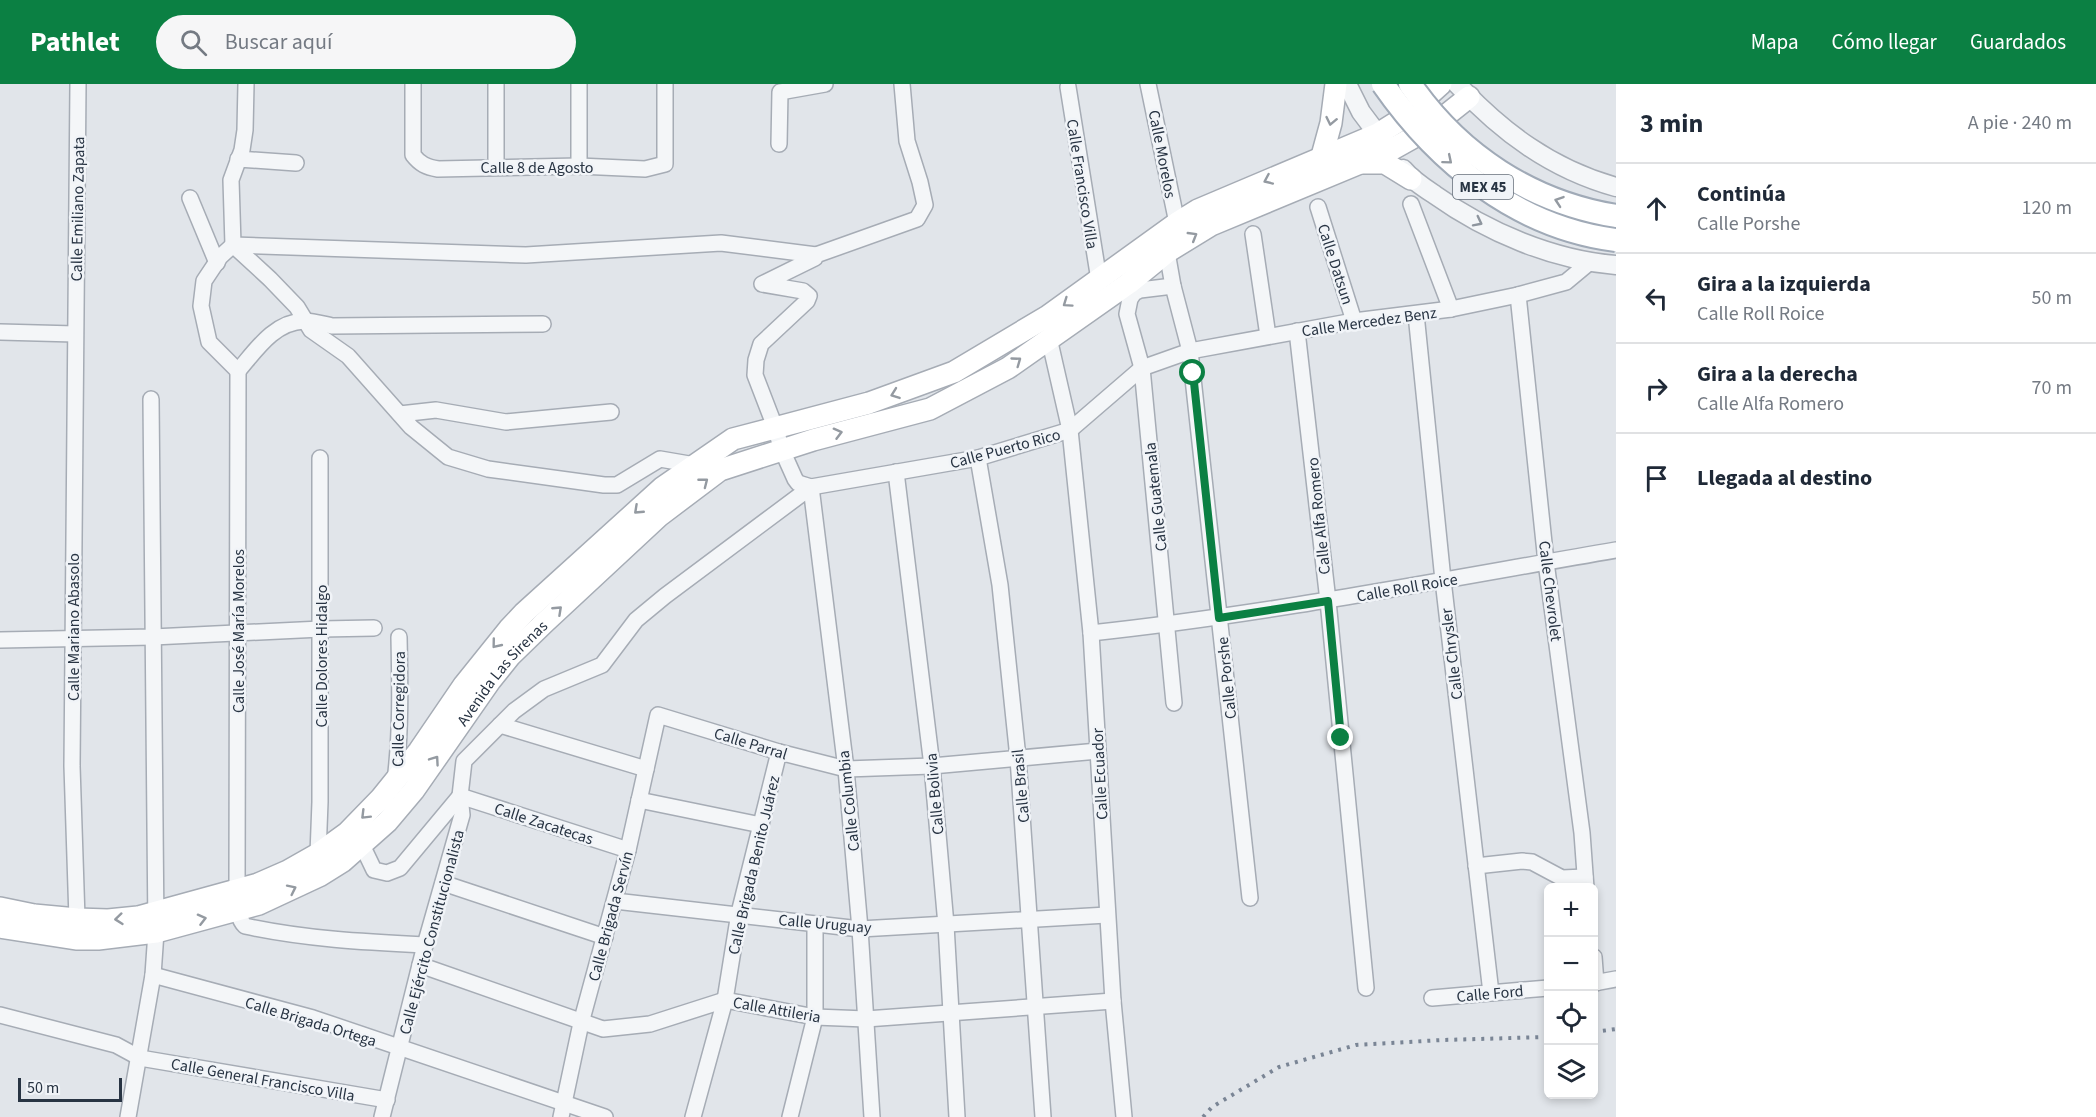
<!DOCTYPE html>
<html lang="es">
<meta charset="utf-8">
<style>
:root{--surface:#fff;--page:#f6f6f7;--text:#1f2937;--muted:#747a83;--line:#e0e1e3;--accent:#0b8043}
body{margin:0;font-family:"Source Sans 3",sans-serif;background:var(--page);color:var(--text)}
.controls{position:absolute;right:18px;bottom:18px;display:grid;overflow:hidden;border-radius:9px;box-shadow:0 3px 9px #0003}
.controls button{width:54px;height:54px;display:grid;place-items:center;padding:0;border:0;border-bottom:2px solid var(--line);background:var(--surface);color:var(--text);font:30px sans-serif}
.scale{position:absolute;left:18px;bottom:15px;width:104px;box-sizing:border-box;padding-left:6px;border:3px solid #283443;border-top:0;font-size:16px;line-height:21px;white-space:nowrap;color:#283443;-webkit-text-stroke:4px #f1f4f8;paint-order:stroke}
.stop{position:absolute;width:18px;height:18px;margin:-14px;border:4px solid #0b8043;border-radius:50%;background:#fff}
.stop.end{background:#0b8043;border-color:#fff;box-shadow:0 2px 6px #0008}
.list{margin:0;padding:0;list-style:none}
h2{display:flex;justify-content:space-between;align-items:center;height:78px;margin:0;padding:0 24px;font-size:26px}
h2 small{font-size:20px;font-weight:400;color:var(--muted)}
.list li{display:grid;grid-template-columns:39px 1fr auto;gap:18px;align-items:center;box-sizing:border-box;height:90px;padding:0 24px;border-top:2px solid var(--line)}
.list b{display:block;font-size:22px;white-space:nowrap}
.list p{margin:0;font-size:20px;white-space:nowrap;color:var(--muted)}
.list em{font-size:20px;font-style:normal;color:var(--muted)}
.icon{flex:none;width:33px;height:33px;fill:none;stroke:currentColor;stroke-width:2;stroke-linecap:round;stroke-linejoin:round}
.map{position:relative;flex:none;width:1616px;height:1033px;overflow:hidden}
header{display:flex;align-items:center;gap:36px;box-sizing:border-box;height:84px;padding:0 30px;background:var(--accent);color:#fff}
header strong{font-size:28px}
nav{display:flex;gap:33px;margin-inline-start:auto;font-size:21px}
.search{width:420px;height:54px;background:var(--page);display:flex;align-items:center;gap:15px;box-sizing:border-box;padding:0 21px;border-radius:33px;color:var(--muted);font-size:22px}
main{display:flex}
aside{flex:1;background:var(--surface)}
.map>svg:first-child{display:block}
</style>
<header>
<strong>Pathlet</strong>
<div class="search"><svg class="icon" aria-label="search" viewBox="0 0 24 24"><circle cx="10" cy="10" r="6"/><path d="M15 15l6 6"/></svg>Buscar aquí</div>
<nav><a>Mapa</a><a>Cómo llegar</a><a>Guardados</a></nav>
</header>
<main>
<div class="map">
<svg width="1616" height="1033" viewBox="0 0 1616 1033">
<rect width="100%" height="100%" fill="#e1e5ea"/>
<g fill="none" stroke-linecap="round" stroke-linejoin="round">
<g stroke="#a6acb5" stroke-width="18">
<g id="minor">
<path d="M413,0V71C420,80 426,83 438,85L579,82L645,85L665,80V0"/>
<polyline points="1148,0 1177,139"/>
<polyline points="1068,3 1099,196"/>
<polyline points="779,60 780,8 825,0"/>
<polyline points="238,75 296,79"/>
<polyline points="579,82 579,0"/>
<polyline points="496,83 496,0"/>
<polyline points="190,114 217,179"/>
<polyline points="1411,120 1451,225"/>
<polyline points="1318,123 1354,237"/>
<polyline points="1253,150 1268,252"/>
<polyline points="233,161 270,195 297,223 311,246 348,272 411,343 448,373 488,385 604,401 617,401 660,375 695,381"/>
<polyline points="233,161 231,96 242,66 245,46 246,0"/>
<polyline points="1167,168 1173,202 1190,267 1250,814"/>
<polyline points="1173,202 1140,206 1134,209 1130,215 1127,230 1142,284 1174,619"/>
<polyline points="1518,211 1546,478 1582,749 1586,804"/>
<polyline points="1416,230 1443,496 1491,909"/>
<polyline points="1297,247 1328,517 1366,904"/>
<polyline points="0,248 75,250"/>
<polyline points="1049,254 1070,346 1091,549 1113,917 1124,1033"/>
<path d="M238,287L237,807C238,819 236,833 245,842C305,855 364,858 425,861"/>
<polyline points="238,287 209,258 201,222 204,197 220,173 233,161 526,171 721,159 816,171"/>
<path d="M238,287C256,266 274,238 304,237C313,237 323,240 332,242L543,240"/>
<polyline points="400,330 436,326 506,338 611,328"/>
<polyline points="978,374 1000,501 1018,674 1043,1033"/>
<polyline points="896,388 932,682 946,841 957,1033"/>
<polyline points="811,403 846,685 860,845 872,1033"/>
<polyline points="811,403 798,399 795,395 782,366 775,343 755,291 756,276 761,260 807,217 809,212 803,207 762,200 815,174 816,171 917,135 925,121 920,98 907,57 902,0"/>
<path d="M1091,549C1268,530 1441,496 1616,466"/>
<polyline points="0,556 153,553 321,545 374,544"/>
<polyline points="500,641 646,685"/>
<path d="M395,697C401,649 400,601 399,553"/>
<polyline points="639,716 761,741"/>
<polyline points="362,761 374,786 387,789 400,784 460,712 628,766"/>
<polyline points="318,770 320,718 320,374"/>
<polyline points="1476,782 1522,777 1532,778 1562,794 1585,793"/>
<polyline points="443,799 605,853"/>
<polyline points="615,817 860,845 1107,831"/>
<polyline points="77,835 72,682 78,0"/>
<polyline points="1594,873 1596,899"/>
<polyline points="420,881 603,945 650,940 725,916 815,933 866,935 1113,917"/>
<polyline points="153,891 313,934 605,1033"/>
<polyline points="1594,899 1616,895"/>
<polyline points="1432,914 1548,904"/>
<polyline points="0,931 116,961 140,974 387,1016"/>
<polyline points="128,1033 153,891 156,848 151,315"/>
<polyline points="382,1033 425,861 462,731 460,712 464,677 514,627 544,605 602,581 636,536 665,512 811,403 978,374 1070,346 1142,284 1190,267 1354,237 1451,225 1518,211 1566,198 1590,178"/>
<polyline points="561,1033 581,939 628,766 658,631 779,668 846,685 932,682 1098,667"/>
<polyline points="693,1033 725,916 739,829 779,668"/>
<polyline points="790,1033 815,933 815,840"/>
</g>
</g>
<g stroke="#a6acb5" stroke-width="21">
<g id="tertiary">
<polyline points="1347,0 1361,28 1385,60"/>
<path d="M1457,0C1502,48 1551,85 1616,103"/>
<path d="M1403,85C1412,96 1423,103 1435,111C1487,148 1553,176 1616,181"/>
</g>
</g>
<g stroke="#a6acb5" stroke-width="24">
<g id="secondary">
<polyline points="1322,72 1331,39 1336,0"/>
<polyline points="1363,79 1385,79 1411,95"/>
<polyline points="0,824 34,831 77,835 108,836 138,833 258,800 288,787 318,770 347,749 381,714 419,667 464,601 509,545 524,529 662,404 733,355 869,319 954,288 1048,232 1177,139 1198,126 1378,50 1402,35 1441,0"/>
<path id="s1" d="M0,843L76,855H98L156,848L259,820L319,792L343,777L387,738L414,706L490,597L510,572L544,539L659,432L720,386L813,356L930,325L1008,284L1129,199L1167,168L1211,141L1389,67L1430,44L1469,13"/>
</g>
</g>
<use href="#minor" stroke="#f4f6f8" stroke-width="15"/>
<use href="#tertiary" stroke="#f4f6f8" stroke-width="18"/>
<use href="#secondary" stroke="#fff" stroke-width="21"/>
<g stroke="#7a8595" stroke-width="4" stroke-dasharray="3 6" stroke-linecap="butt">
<polyline points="1594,948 1616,945"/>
<polyline points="1203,1033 1212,1023 1279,983 1356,961 1442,956 1548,953"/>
</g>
<g stroke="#a0aab7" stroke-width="26" stroke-linecap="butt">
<g id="primary-bridge">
<path d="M1383,0C1438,79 1518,144 1616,156"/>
<path d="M1410,0C1459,71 1531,118 1616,132"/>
</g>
</g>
<use href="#primary-bridge" stroke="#fff" stroke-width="22"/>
</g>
<defs><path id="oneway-chevron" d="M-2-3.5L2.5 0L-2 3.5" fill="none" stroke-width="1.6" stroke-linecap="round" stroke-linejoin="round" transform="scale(1.5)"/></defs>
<g stroke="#949aa1">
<use href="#oneway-chevron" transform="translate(1331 37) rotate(102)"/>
<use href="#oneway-chevron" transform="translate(1448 76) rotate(40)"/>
<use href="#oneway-chevron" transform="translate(1268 96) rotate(156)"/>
<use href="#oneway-chevron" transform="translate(1559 117) rotate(-161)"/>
<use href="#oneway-chevron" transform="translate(1193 152) rotate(-31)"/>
<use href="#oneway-chevron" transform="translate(1067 219) rotate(145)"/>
<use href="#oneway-chevron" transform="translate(1017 277) rotate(-36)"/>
<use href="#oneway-chevron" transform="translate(895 310) rotate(160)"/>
<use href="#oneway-chevron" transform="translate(838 349) rotate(-15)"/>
<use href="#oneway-chevron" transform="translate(704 398) rotate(-38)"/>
<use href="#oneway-chevron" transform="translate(638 426) rotate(137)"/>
<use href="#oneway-chevron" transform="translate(558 526) rotate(-43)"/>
<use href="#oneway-chevron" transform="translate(496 560) rotate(129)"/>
<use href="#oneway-chevron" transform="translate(435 676) rotate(-55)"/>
<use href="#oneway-chevron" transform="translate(365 731) rotate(135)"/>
<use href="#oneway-chevron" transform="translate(292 805) rotate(-26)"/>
<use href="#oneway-chevron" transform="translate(119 835) rotate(174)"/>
<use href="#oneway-chevron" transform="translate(202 835) rotate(-14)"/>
</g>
<use stroke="#8e959e" href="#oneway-chevron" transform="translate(1478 138) rotate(27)"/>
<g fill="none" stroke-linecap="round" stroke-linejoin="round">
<polyline stroke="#0b8043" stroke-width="8" points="1193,289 1219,534 1328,517 1341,654"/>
</g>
<g text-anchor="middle" stroke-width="5" stroke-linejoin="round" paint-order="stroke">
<rect fill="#f1f4f8" stroke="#646e79" stroke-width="1.5" x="1453" y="91" width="60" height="24" rx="4.5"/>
<g font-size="15" font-weight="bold" fill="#283443">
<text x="1483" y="108">MEX 45</text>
</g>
<g font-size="16" fill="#283443" stroke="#f1f4f8">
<text transform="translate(1163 70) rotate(79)" y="6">Calle Morelos</text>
<text x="537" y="89">Calle 8 de Agosto</text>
<text transform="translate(1083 100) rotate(81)" y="6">Calle Francisco Villa</text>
<text transform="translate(77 125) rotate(-89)" y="6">Calle Emiliano Zapata</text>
<text transform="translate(1336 180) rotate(72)" y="6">Calle Datsun</text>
<text transform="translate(1369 237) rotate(-8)" y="6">Calle Mercedez Benz</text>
<text transform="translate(1005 364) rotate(-15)" y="6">Calle Puerto Rico</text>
<text transform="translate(1155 413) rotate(-96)" y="6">Calle Guatemala</text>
<text transform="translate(1318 432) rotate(-96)" y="6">Calle Alfa Romero</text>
<text transform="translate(1407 503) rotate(-10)" y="6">Calle Roll Roice</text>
<text transform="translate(1551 507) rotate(83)" y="6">Calle Chevrolet</text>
<text transform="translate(73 543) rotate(-90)" y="6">Calle Mariano Abasolo</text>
<text transform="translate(238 547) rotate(-90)" y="6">Calle José María Morelos</text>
<text transform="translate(1451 570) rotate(-97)" y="6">Calle Chrysler</text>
<text transform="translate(321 572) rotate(-90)" y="6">Calle Dolores Hidalgo</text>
<text dy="6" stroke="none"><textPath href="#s1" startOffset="606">Avenida Las Sirenas</textPath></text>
<text transform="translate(1226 594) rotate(-96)" y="6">Calle Porshe</text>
<text transform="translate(398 625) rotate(-89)" y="6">Calle Corregidora</text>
<text transform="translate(751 659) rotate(17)" y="6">Calle Parral</text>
<text transform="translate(1099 690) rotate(-93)" y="6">Calle Ecuador</text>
<text transform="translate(1020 702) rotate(-95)" y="6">Calle Brasil</text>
<text transform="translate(934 710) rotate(-95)" y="6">Calle Bolivia</text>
<text transform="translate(848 717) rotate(-96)" y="6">Calle Columbia</text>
<text transform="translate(544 739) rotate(18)" y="6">Calle Zacatecas</text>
<text transform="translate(753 781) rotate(-77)" y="6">Calle Brigada Benito Juárez</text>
<text transform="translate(610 832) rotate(-75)" y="6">Calle Brigada Servín</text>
<text transform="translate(825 839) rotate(5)" y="6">Calle Uruguay</text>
<text transform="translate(431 848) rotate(-75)" y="6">Calle Ejército Constitucionalista</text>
<text transform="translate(1490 909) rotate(-5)" y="6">Calle Ford</text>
<text transform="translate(777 925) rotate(10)" y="6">Calle Attileria</text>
<text transform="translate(311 937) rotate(17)" y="6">Calle Brigada Ortega</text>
<text transform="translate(263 995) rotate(10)" y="6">Calle General Francisco Villa</text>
</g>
</g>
</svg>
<div class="controls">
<button>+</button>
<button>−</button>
<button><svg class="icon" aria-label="locate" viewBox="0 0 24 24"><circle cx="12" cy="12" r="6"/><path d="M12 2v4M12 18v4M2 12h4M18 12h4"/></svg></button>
<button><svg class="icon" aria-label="layers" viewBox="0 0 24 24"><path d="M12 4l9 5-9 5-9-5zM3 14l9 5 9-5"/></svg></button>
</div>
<div class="scale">50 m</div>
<div class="stop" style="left:1193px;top:289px"></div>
<div class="stop end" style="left:1341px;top:654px"></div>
</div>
<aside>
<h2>3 min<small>A pie · 240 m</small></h2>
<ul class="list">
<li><svg class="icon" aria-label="ahead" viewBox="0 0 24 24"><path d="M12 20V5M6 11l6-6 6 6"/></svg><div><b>Continúa</b><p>Calle Porshe</p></div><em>120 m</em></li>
<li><svg class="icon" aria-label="left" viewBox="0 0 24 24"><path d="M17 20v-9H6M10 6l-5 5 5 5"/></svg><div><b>Gira a la izquierda</b><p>Calle Roll Roice</p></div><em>50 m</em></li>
<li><svg class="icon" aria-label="right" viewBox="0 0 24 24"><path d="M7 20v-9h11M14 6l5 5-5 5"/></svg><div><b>Gira a la derecha</b><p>Calle Alfa Romero</p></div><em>70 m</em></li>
<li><svg class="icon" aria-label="arrive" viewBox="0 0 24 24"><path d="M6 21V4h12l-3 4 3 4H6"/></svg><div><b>Llegada al destino</b></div></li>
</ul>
</aside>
</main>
